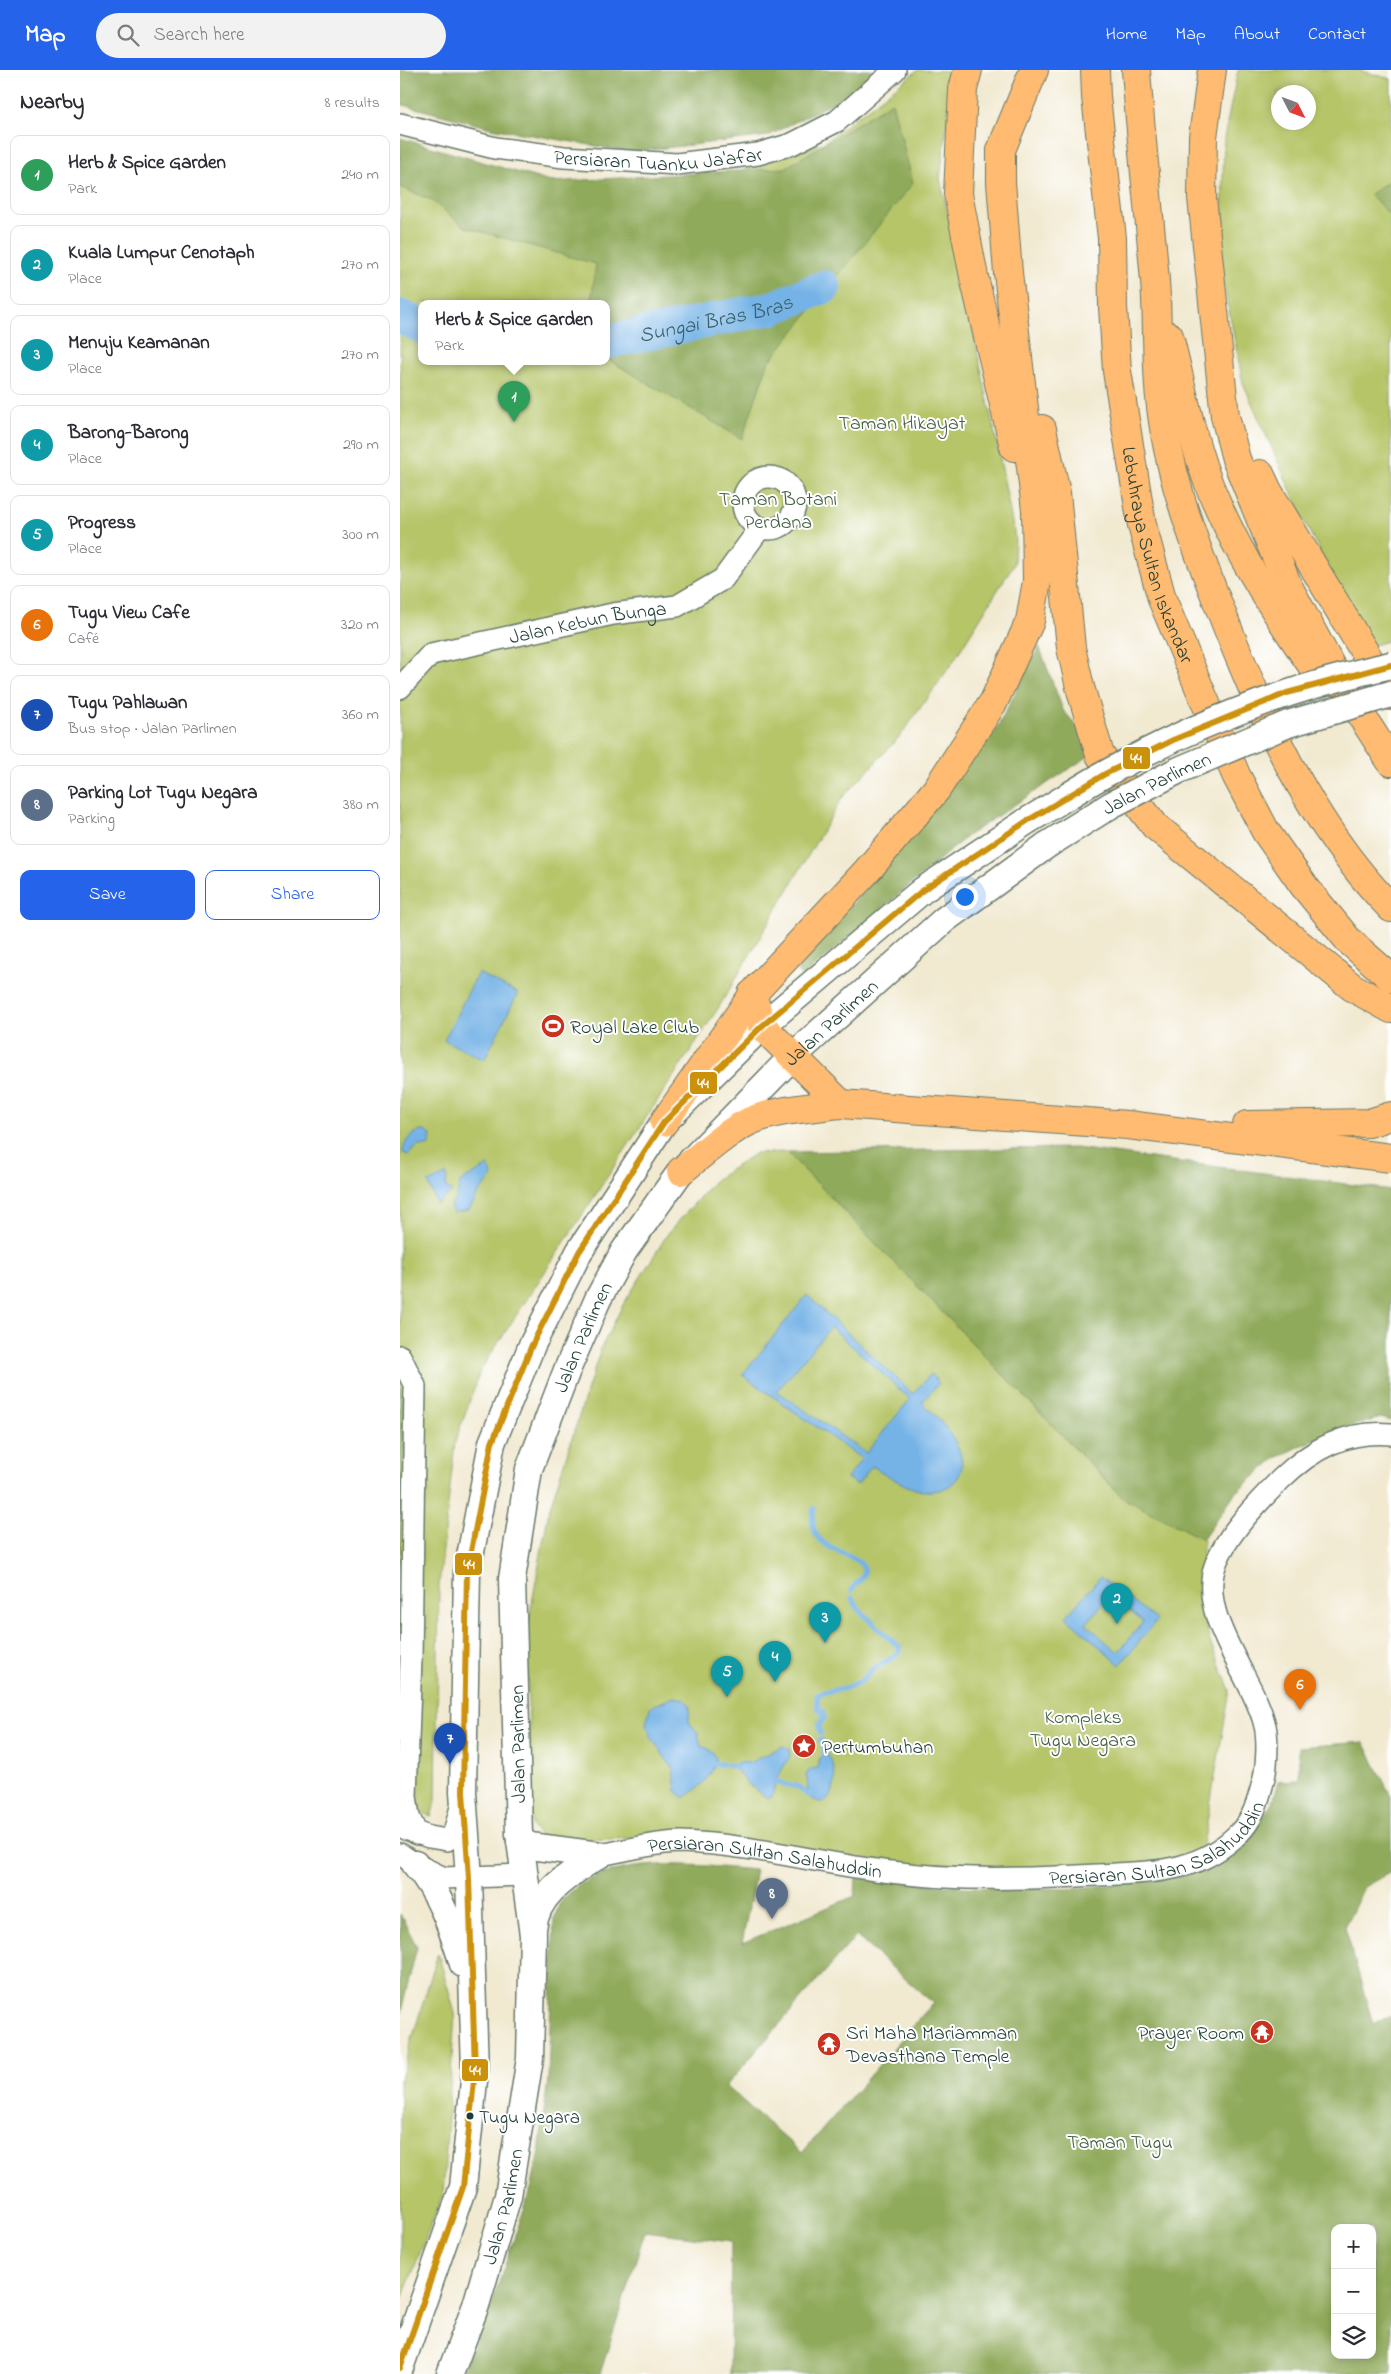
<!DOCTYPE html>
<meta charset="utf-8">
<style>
:root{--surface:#fff;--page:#f2f2f3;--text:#2b2b33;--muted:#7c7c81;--line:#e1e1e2;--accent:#2563eb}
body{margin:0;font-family:"Indie Flower",sans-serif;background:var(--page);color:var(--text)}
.controls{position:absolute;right:15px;bottom:15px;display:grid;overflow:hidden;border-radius:10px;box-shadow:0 2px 8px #0003}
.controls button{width:45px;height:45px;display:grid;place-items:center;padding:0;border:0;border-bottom:1px solid var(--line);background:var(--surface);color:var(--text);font:25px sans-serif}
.compass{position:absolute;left:871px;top:15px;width:45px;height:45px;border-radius:50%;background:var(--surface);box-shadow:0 2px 8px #0003;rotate:132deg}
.you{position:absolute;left:564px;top:826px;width:18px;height:18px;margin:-12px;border:4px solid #fff;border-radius:50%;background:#1a73e8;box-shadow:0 0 0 8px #1a73e833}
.badge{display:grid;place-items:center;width:32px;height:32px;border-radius:50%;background:var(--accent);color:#fff;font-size:16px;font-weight:700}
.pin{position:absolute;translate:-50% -41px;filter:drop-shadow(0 1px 2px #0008)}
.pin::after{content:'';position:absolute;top:26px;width:18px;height:15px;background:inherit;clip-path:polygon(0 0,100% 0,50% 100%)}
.popup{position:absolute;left:18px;top:230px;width:192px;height:65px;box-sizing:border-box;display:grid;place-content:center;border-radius:10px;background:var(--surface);filter:drop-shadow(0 1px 4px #0005);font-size:16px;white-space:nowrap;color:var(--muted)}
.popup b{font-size:19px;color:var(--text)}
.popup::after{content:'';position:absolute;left:50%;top:100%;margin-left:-10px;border:10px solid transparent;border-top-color:var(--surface)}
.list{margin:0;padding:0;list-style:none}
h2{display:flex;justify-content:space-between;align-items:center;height:65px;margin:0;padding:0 20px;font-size:21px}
h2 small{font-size:16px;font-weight:400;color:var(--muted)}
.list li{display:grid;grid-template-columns:32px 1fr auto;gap:15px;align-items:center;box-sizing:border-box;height:80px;margin:0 10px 10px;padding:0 10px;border:1px solid var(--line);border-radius:10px}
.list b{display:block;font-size:19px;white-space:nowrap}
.list p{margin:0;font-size:16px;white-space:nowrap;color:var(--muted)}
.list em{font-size:16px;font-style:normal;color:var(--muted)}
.actions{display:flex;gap:10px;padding:15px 20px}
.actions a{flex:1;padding:11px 0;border:1px solid var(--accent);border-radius:10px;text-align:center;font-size:18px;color:var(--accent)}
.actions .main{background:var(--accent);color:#fff}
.icon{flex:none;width:28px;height:28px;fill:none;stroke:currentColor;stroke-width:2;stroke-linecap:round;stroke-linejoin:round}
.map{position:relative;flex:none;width:991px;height:2304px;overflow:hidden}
header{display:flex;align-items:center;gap:30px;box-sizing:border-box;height:70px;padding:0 25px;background:var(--accent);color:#fff}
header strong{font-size:24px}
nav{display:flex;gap:28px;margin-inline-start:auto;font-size:18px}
.search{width:350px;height:45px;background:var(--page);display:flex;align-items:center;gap:12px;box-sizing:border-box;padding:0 18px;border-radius:28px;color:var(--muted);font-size:19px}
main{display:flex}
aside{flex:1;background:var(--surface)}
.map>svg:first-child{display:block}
</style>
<header>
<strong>Map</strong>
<div class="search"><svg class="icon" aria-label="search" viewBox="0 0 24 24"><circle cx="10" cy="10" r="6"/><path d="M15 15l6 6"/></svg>Search here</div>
<nav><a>Home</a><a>Map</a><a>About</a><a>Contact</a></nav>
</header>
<main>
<aside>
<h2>Nearby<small>8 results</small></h2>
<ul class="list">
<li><span class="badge" style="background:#2e9e5b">1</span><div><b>Herb &amp; Spice Garden</b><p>Park</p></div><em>240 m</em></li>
<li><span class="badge" style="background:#0f9aa8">2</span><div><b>Kuala Lumpur Cenotaph</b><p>Place</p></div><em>270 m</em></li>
<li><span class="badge" style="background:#0f9aa8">3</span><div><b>Menuju Keamanan</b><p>Place</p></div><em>270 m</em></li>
<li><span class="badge" style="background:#0f9aa8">4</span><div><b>Barong-Barong</b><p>Place</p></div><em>290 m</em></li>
<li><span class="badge" style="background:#0f9aa8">5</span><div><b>Progress</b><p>Place</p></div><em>300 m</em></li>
<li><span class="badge" style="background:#e8710a">6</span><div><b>Tugu View Cafe</b><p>Café</p></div><em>320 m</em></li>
<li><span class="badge" style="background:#1a4fb4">7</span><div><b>Tugu Pahlawan</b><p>Bus stop · Jalan Parlimen</p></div><em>360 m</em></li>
<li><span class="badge" style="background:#5c6f8a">8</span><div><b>Parking Lot Tugu Negara</b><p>Parking</p></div><em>380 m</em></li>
</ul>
<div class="actions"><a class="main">Save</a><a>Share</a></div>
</aside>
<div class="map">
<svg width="991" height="2304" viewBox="0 0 991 2304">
<rect width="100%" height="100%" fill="#fff"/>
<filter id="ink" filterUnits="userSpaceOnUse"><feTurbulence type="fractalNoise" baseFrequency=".02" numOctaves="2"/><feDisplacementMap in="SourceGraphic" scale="10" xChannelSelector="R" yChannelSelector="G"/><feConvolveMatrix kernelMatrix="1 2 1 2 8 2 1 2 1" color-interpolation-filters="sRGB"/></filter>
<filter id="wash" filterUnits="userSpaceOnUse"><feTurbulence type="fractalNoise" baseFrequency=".0096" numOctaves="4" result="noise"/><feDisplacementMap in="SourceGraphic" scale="20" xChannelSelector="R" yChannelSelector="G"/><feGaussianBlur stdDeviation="1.12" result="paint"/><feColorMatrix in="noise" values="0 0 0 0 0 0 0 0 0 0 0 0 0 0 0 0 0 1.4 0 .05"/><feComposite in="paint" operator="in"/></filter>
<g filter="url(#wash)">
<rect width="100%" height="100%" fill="#f1e9d0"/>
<g fill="#b5c568" stroke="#6a814e" fill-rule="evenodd">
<path d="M518,0L554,1L540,108L598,378L615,468L614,494L551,595L501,665L442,728L319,937L81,1299L55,1372L39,1515L36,1731L31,1746L0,1736V87L169,124L272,123L423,73ZM22,233H206V291H22Z"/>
<path d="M838,0H958L991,9V570L970,576L906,455L843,313L821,200L824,68ZM878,22H908V52H878Z"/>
<polygon points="387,1082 723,1428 803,1469 801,1535 810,1572 830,1620 802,1781 755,1793 620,1802 500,1798 278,1767 144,1771 132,1756 126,1566 149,1440 201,1278 224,1233 269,1162 315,1110 356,1083"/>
<polygon points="38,1883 55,1943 43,2124 0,2234 0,2009"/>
</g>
<g fill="#90aa5c" stroke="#587448" fill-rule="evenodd">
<polygon points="0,0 473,0 455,21 368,66 231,82 91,58 0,34"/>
<polygon points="492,32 513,113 368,293 342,369 207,289 206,233 191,233 196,194 65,157 31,130 0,117 0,68 151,112 385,98"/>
<polygon points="991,110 991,147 970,124"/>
<polygon points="639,576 663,640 698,680 567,766 402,907 397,901 595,662"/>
<polygon points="676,1078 991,1120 991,1351 981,1348 932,1361 876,1388 835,1423 803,1469 723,1428 387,1082"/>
<polygon points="0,1316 7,1324 0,1483"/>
<path d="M964,1672L991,1726V1802L964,1817L945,1857L973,1954L991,1946V2304H330L331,2172L245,2161L200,2304H61L89,2242L131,2119L139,2082L148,2009L154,1850C156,1845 157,1837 161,1832C203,1781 298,1796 356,1800L342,1873L455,1826L456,1808L559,1817L667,1819L753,1811L813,1798L850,1769L872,1733L878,1711L899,1710V1677ZM456,1866L533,1933L402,2083L326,2016ZM935,2158H972V2285H935Z"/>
<polygon points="0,1844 17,1877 0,1946"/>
</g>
<g fill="#74b2e6" stroke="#4a788d" fill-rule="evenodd">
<polygon points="78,903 118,923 84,990 44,970"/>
<path d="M25,1061L31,1065L30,1074L27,1076H18L8,1085L3,1083C3,1071 14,1060 25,1061Z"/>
<polygon points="88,1096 93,1107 80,1121 69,1140 53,1143 50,1135 57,1127 60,1112"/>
<polygon points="47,1104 46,1118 52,1122 37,1134 28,1113"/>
<path d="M407,1225L513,1324L531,1304L539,1313L522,1332C539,1349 580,1389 553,1413C545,1420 534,1422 524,1421C505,1418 488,1405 472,1396L457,1415L447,1408L462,1389L342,1305ZM431,1257L510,1329L466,1383L377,1321Z"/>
<path d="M700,1507L757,1550L720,1595L666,1547ZM710,1525L743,1552L718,1582L686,1554Z"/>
<path d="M274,1627L284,1629L290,1635L289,1652L298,1663L301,1676L309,1679L316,1688C315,1704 298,1720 284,1728L276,1721L273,1699L253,1670L246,1654L250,1637Z"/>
<polygon points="383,1676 389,1678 390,1686 376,1710 372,1727 367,1728 347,1713 334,1697 338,1692 349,1693"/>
<path d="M425,1684C441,1692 437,1740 416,1731C413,1730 409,1728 408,1724C407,1718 408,1711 406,1705L410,1699L417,1698L419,1689Z"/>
</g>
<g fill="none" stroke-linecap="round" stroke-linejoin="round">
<g stroke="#74b2e6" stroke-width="5.5">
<path d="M414,1439C402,1487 463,1478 464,1501C465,1509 454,1513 452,1520"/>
<polyline points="452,1528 459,1540 500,1578"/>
<polyline points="420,1663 419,1654 424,1648 423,1642 418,1638 417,1626 420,1623 445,1618 460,1612 473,1599 495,1586 500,1580"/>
<polyline points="420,1670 425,1677 424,1691"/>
<polyline points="315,1694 322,1694"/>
<polyline points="328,1695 340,1698"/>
<polyline points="368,1707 385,1715 397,1716 408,1725 413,1724"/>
</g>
<g stroke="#74b2e6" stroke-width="34">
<polyline points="0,246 22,257"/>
<path id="s1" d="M206,272L372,238L424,217"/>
</g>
</g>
</g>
<g filter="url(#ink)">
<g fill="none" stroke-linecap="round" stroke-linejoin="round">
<g stroke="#68796b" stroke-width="24">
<g id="minor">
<path id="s2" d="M0,54L95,78L164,87L277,94L358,84L392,74L437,51L495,0"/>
<circle cx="369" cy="433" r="26"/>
<path id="s3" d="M0,618L31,584L213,544L277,536L323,509L360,458"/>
<polyline points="0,1286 15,1316 11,1588 6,1726 9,1747 17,1764"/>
<polyline points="6,1759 29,1767 47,1770 54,1763 61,1737"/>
<polyline points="0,1784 15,1794 44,1808 124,1805"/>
<path id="s4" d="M199,1785C225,1781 254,1772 281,1772C352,1774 421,1794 491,1802C559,1811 628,1809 697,1805C751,1802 798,1804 839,1763C853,1749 857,1734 862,1716C867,1700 869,1668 864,1652C851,1603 796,1545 816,1493C827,1464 859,1431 881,1409C912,1379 946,1360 991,1364"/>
</g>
</g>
<g stroke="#68796b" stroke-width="29">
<g id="tertiary">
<polyline points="120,1770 130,1776 199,1785"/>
<path d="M15,1794C40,1822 52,1859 63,1894"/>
<path d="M133,1859C136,1822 171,1804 199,1785"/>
<polyline points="0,2298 63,2117 75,2001 69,1808 63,1722 67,1502 92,1373 132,1275 179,1182 264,1052 362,956 523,820 627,751"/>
<path id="s5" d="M50,2304L76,2235L108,2126L130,1988L133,1865L119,1764L112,1509L129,1399L167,1300L198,1229L224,1181L281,1101L392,987L544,850L647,775"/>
</g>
</g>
<g stroke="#68796b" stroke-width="30">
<g id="primary">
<polyline points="568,0 563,19 558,124 574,207 614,377"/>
<path id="s6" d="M695,0L696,27L712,168L713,237L717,301L742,455L762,529L836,705L866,762L904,816L949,871L991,908"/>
<path d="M736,0C741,70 749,140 755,211C758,250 756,289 760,328C767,398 791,465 817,531C859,640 908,753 991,838"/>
<polyline points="812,0 803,67 802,128 825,346 836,389 888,516 936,606 991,692"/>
<path d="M769,266C782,316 791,369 810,417C838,486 878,547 920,607"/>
<polyline points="642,359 656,423 671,578 680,617 700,685 755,756 952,917 991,939"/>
<polyline points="860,404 868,421 991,626"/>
<polyline points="352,924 362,956 441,1034"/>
<polyline points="264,1052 357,919 466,802 536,720 594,631 630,551 637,511 636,440 608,203 601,112 601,80 634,0"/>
<polyline points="847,1055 969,1053 991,1046"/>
<path d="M281,1101C303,1084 325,1063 350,1051C378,1039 412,1038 441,1034L728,1055L991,1088"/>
</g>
</g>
<use href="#minor" stroke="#fff" stroke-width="21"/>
<use href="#tertiary" stroke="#fff" stroke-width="26"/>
<use href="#primary" stroke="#ffbb71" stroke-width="28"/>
<g stroke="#68796b" stroke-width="29" stroke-linecap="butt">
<g id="tertiary-bridge">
<path d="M627,751C653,736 678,719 705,704C794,654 892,617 991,595"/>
<path id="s7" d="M647,775L711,735L779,700L888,654L991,624"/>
</g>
</g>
<use href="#tertiary-bridge" stroke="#fff" stroke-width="26"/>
<g stroke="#fff" stroke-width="10">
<polyline id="bus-1" points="0,2298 63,2117 75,2001 69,1808 63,1722 67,1502 92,1373 132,1275 179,1182 264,1052 362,956 523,820 627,751 705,704 773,670 887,623 991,595"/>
</g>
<use href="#bus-1" stroke="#cc910a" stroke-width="6"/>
</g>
</g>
<defs>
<g id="stadium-disc" transform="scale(1.25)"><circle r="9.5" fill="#c8321e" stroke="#fff"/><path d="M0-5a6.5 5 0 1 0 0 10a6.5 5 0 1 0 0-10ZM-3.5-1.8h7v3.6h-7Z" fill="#fff"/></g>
<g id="sight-disc" transform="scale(1.25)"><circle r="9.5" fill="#c8321e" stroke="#fff"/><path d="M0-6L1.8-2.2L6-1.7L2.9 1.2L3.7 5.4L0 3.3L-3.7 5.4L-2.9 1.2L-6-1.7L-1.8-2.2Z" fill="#fff"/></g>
<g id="temple-disc" transform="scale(1.25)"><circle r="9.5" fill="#c8321e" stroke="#fff"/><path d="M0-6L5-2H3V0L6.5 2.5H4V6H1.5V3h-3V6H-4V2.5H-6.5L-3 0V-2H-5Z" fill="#fff"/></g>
</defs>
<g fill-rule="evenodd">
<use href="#stadium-disc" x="153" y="956"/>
<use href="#sight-disc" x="404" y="1676"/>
<use href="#temple-disc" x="862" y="1962"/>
<use href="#temple-disc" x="429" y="1974"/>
</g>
<circle fill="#1f3d34" stroke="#fff" stroke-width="2" cx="70" cy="2046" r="4.5"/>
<g text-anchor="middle" stroke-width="4" stroke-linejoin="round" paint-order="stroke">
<g font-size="19" fill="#1f3d34" stroke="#fff" text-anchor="start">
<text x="79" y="2053">Tugu Negara</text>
</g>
<g font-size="20" fill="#1f3d34" stroke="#fff">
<text dy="7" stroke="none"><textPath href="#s2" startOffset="262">Persiaran Tuanku Ja'afar</textPath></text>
<text dy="7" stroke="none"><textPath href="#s6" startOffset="491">Lebuhraya Sultan Iskandar</textPath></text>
<text dy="7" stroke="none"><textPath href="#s3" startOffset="206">Jalan Kebun Bunga</textPath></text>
<text dy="7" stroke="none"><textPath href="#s7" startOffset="126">Jalan Parlimen</textPath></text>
<text dy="7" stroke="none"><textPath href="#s5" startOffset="1466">Jalan Parlimen</textPath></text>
<text dy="7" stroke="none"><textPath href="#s5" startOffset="1061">Jalan Parlimen</textPath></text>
<text transform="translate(117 1674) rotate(-91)" y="7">Jalan Parlimen</text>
<text dy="7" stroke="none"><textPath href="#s4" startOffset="572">Persiaran Sultan Salahuddin</textPath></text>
<text dy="7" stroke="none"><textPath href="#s4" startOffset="168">Persiaran Sultan Salahuddin</textPath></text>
<text dy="7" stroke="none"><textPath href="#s5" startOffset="176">Jalan Parlimen</textPath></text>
</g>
<g font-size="20" fill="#445f41" stroke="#fff">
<text x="502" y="359">Taman Hikayat</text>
<text x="378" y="435">Taman Botani<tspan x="378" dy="23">Perdana</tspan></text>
<text x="683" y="1653">Kompleks<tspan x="683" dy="23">Tugu Negara</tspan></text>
<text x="720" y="2078">Taman Tugu</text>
</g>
<g font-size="20" fill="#1f3d34" stroke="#fff" text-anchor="start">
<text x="170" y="963">Royal Lake Club</text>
<text x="422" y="1683">Pertumbuhan</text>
<text x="446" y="1969">Sri Maha Mariamman<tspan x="446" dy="23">Devasthana Temple</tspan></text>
<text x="844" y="1969" text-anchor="end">Prayer Room</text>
</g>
<g font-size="21" font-style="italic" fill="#396069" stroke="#fff">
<text dy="7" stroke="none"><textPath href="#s1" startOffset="112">Sungai Bras Bras</textPath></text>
</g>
</g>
<g stroke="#fff" stroke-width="2">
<rect x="722" y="676" width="29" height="24" rx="5" fill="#cc910a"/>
<rect x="289" y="1001" width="29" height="24" rx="5" fill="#cc910a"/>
<rect x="54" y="1482" width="29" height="24" rx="5" fill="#cc910a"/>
<rect x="61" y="1988" width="28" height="24" rx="5" fill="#cc910a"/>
</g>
<g font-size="14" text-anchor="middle" font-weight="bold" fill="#fff">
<text x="736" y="693">44</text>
<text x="303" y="1018">44</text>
<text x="69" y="1499">44</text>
<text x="75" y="2005">44</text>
</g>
</svg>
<div class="controls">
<button>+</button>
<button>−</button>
<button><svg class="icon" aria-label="layers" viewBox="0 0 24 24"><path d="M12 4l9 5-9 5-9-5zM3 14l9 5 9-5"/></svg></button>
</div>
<svg class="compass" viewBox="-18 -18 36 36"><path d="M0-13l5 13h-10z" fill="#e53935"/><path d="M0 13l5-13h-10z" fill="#7c7c81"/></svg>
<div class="you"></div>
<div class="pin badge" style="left:114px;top:352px;background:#2e9e5b">1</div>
<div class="popup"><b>Herb &amp; Spice Garden</b>Park</div>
<div class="pin badge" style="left:717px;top:1554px;background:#0f9aa8">2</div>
<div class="pin badge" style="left:425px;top:1573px;background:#0f9aa8">3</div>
<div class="pin badge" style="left:375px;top:1612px;background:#0f9aa8">4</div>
<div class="pin badge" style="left:327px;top:1627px;background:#0f9aa8">5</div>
<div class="pin badge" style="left:900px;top:1640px;background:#e8710a">6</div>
<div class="pin badge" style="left:50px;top:1694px;background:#1a4fb4">7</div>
<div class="pin badge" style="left:372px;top:1849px;background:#5c6f8a">8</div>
</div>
</main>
